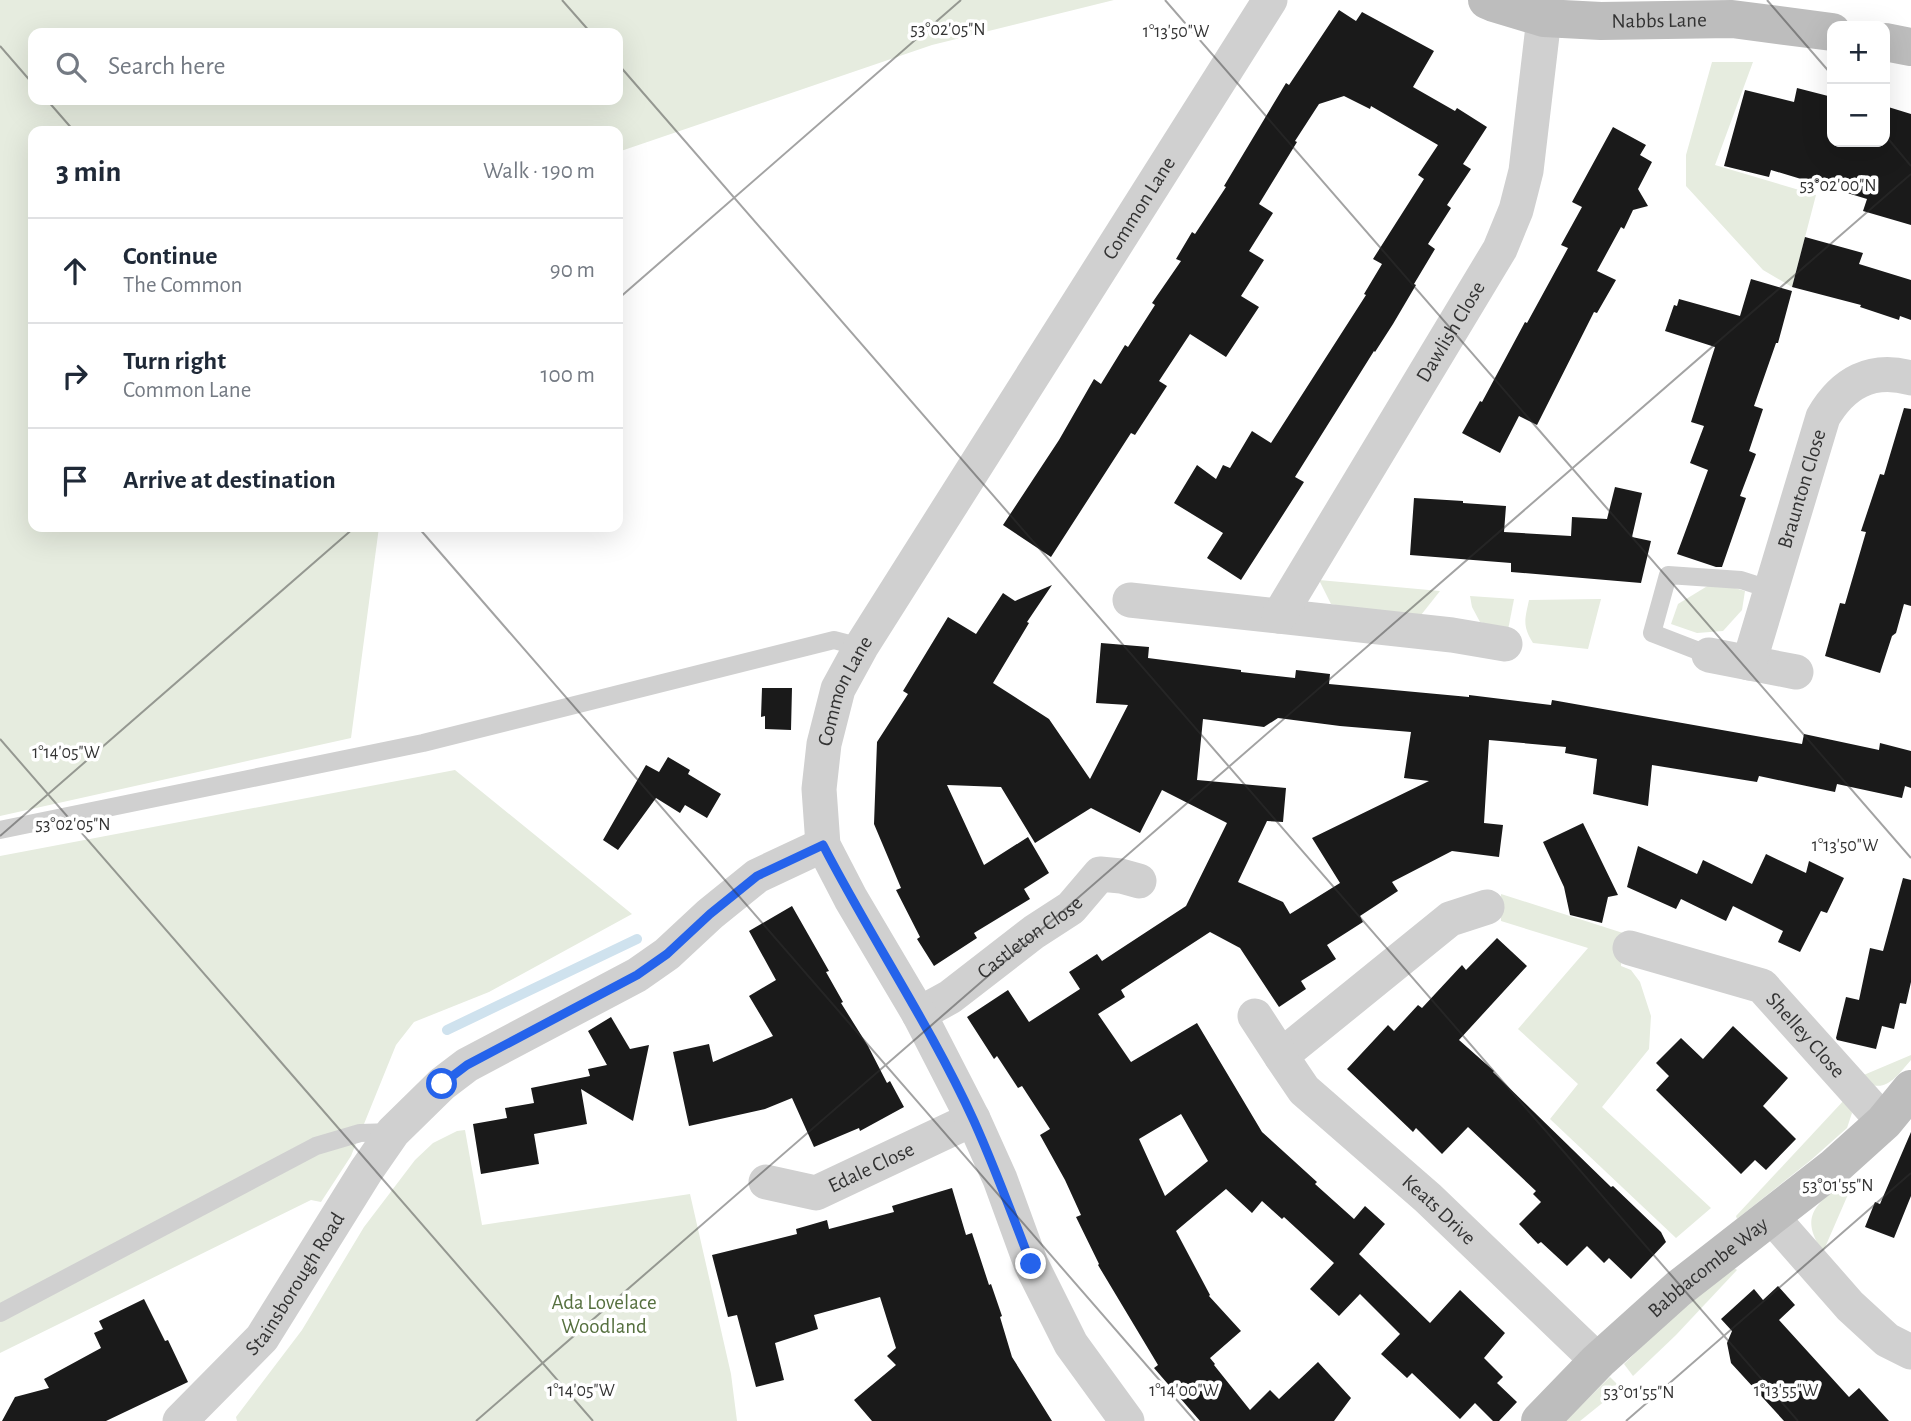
<!DOCTYPE html>
<meta charset="utf-8">
<style>
:root{--surface:#fff;--page:#f6f6f7;--text:#1f2937;--muted:#747a83;--line:#e0e1e3}
body{margin:0;font-family:"Alegreya Sans",sans-serif;background:var(--page);color:var(--text)}
.controls{position:absolute;right:21px;top:21px;display:grid;overflow:hidden;border-radius:14px;box-shadow:0 7px 28px #0002}
.controls button{width:63px;height:63px;display:grid;place-items:center;padding:0;border:0;border-bottom:2px solid var(--line);background:var(--surface);color:var(--text);font:35px sans-serif}
.stop{position:absolute;width:21px;height:21px;margin:-16px;border:5px solid #2563eb;border-radius:50%;background:#fff}
.stop.end{background:#2563eb;border-color:#fff;box-shadow:0 2px 7px #0008}
.list{margin:0;padding:0;list-style:none}
h2{display:flex;justify-content:space-between;align-items:center;height:91px;margin:0;padding:0 28px;font-size:30px}
h2 small{font-size:23px;font-weight:400;color:var(--muted)}
.list li{display:grid;grid-template-columns:46px 1fr auto;gap:21px;align-items:center;box-sizing:border-box;height:105px;padding:0 28px;border-top:2px solid var(--line)}
.list b{display:block;font-size:26px;white-space:nowrap}
.list p{margin:0;font-size:23px;white-space:nowrap;color:var(--muted)}
.list em{font-size:23px;font-style:normal;color:var(--muted)}
.icon{flex:none;width:38px;height:38px;fill:none;stroke:currentColor;stroke-width:2;stroke-linecap:round;stroke-linejoin:round}
.map{position:relative;flex:none;width:1911px;height:1421px;overflow:hidden}
.search{position:absolute;background:var(--surface);box-shadow:0 7px 28px #0002;left:28px;top:28px;width:595px;height:77px;display:flex;align-items:center;gap:18px;box-sizing:border-box;padding:0 24px;border-radius:14px;color:var(--muted);font-size:26px}
.panel{position:absolute;background:var(--surface);box-shadow:0 7px 28px #0002;left:28px;top:126px;width:595px;height:406px;border-radius:14px}
.map>svg:first-child{display:block}
</style>
<div class="map">
<svg width="1911" height="1421" viewBox="0 0 1911 1421">
<rect width="100%" height="100%" fill="#fff"/>
<g fill="#e6ecdf" fill-rule="evenodd">
<path d="M0,0H1114L932,45L618,152V131H33V527H379L351,738L0,816ZM33,33H618V100H33Z"/>
<polygon points="1712,62 1753,62 1715,165 1816,195 1792,287 1763,270 1686,186 1686,155"/>
<polygon points="1319,580 1440,591 1421,615 1378,613 1331,604"/>
<polygon points="1714,582 1745,591 1742,610 1723,631 1697,633 1671,624 1678,604"/>
<polygon points="1470,596 1514,599 1508,630 1480,622 1472,607"/>
<path d="M1601,599L1588,649L1533,643C1522,626 1525,619 1529,600Z"/>
<polygon points="455,770 632,914 489,992 414,1022 396,1045 351,1156 321,1202 311,1200 0,1353 0,856"/>
<polygon points="1501,894 1623,933 1621,966 1631,970 1640,982 1651,1016 1649,1049 1602,1107 1711,1208 1676,1238 1550,1119 1578,1084 1518,1029 1588,948 1501,921"/>
<path d="M1911,1055V1060C1896,1077 1883,1098 1859,1077Z"/>
<polygon points="1846,1098 1852,1113 1847,1128 1811,1160 1737,1219 1736,1216"/>
<polygon points="465,1130 482,1225 690,1194 731,1374 737,1421 237,1421 236,1417 302,1330 364,1227 415,1160 433,1143 457,1131"/>
<path d="M1848,1177L1853,1183L1823,1252C1796,1212 1821,1203 1848,1177Z"/>
<polygon points="1734,1268 1737,1270 1676,1335 1633,1376 1624,1364 1670,1319"/>
<polygon points="1610,1377 1621,1388 1580,1421 1565,1421"/>
</g>
<g fill="none" stroke-linecap="round" stroke-linejoin="round">
<polyline stroke="#cfe2ee" stroke-width="10" points="447,1030 637,939"/>
</g>
<g fill="#1a1a1a" fill-rule="evenodd">
<polygon points="1339,10 1356,21 1362,12 1434,51 1413,87 1455,111 1457,108 1487,127 1463,164 1471,169 1447,205 1451,208 1428,244 1435,249 1414,284 1416,285 1393,324 1375,352 1374,351 1295,477 1304,482 1241,580 1207,558 1223,533 1174,503 1197,465 1216,479 1223,465 1230,468 1252,431 1271,443 1366,295 1364,294 1382,264 1373,259 1424,179 1418,175 1438,145 1371,106 1370,109 1344,96 1319,104 1295,141 1297,142 1259,204 1273,213 1249,251 1264,260 1241,296 1259,307 1226,357 1190,334 1159,381 1167,386 1135,435 1131,433 1051,557 1003,525 1059,440 1094,379 1101,384 1125,345 1128,347 1155,305 1152,303 1181,261 1176,259 1192,232 1195,234 1226,187 1224,186 1286,83 1289,85"/>
<polygon points="1797,88 1832,97 1832,142 1885,142 1885,106 1911,114 1911,225 1863,211 1867,199 1771,170 1769,177 1724,166 1745,90 1794,102"/>
<polygon points="1613,127 1646,145 1640,155 1652,162 1638,189 1648,206 1633,210 1624,229 1621,227 1597,271 1616,280 1597,313 1594,312 1537,425 1519,416 1500,453 1462,433 1480,401 1482,402 1525,322 1527,323 1568,248 1561,245 1582,207 1572,202"/>
<polygon points="1805,237 1863,253 1859,264 1911,280 1911,320 1900,316 1899,320 1860,307 1861,305 1792,287"/>
<polygon points="1751,279 1792,291 1778,343 1776,343 1754,406 1763,409 1749,451 1756,454 1740,496 1746,498 1722,567 1716,567 1677,554 1708,470 1690,463 1704,426 1691,422 1715,347 1665,331 1674,305 1677,306 1679,299 1740,316"/>
<polygon points="1904,408 1911,409 1911,606 1904,604 1896,633 1892,636 1880,673 1825,656 1840,603 1845,604 1866,532 1861,531 1880,474 1884,475"/>
<polygon points="1615,487 1642,493 1632,537 1651,541 1641,583 1511,572 1511,563 1410,555 1414,498 1463,501 1463,503 1506,506 1504,532 1571,536 1572,517 1607,519"/>
<path d="M1052,585L1027,622L1029,623L993,683L1049,719L1090,779L1128,705L1096,703L1101,643L1149,647L1148,658L1241,670V672L1295,678L1296,670L1330,674L1329,684L1469,697V695L1551,705L1552,700L1802,744L1804,734L1879,750L1880,743L1911,751V788L1905,786L1902,798L1837,784L1835,792L1759,776L1757,782L1652,765L1648,806L1593,794L1597,759L1565,753L1566,747L1489,740L1484,823L1503,825L1499,857L1452,851L1392,882L1398,891L1360,916L1363,922L1327,945L1336,959L1301,981L1306,989L1279,1007L1240,948L1210,932L1121,990L1125,997L1098,1014L1131,1062L1197,1023L1262,1132L1317,1182L1315,1184L1354,1219L1365,1206L1385,1224L1359,1254L1430,1323L1460,1290L1505,1333L1484,1358L1503,1377L1497,1383L1517,1402L1499,1421H1493L1475,1403L1460,1419L1412,1373L1407,1378L1381,1354L1400,1334L1360,1294L1339,1316L1310,1289L1334,1263L1284,1217L1282,1219L1262,1201L1252,1213L1226,1189L1176,1231L1210,1295L1209,1296L1241,1331L1210,1358L1215,1364L1214,1365L1250,1410L1270,1390L1279,1399L1318,1362L1351,1398L1334,1421H1200L1154,1368L1158,1365L1098,1265L1099,1264L1076,1217L1081,1215L1065,1180L1040,1135L1050,1129L1022,1086L1018,1088L997,1056L994,1059L967,1017L1008,990L1029,1022L1080,989L1069,972L1097,954L1102,961L1186,906L1227,823L1162,790L1140,833L1091,808L1035,843L1001,787L947,785L984,865L1028,837L1049,873L1024,889L1030,899L974,933L977,938L934,966L917,939L920,937L896,890L901,888L874,824L877,742L908,694L903,691L948,617L976,634L1003,593L1015,601ZM1278,718L1340,726L1411,732L1404,778L1429,781L1312,838L1340,883L1290,914L1283,902L1238,882L1267,821L1283,822L1286,788L1197,780L1203,719L1264,727ZM1181,1114L1208,1161L1165,1196L1139,1139Z"/>
<polygon points="762,688 792,688 791,730 765,729 765,716 761,717"/>
<polygon points="668,757 690,770 688,774 721,794 707,818 685,805 680,813 656,798 618,850 603,840 646,765 659,772"/>
<polygon points="1583,823 1618,895 1608,897 1602,923 1570,915 1564,887 1543,842"/>
<polygon points="1638,846 1697,874 1703,860 1752,884 1766,854 1806,873 1809,861 1844,878 1827,913 1821,911 1800,952 1778,942 1783,931 1733,906 1726,921 1681,899 1676,909 1627,887"/>
<polygon points="1903,878 1911,880 1911,982 1906,1004 1900,1003 1894,1029 1882,1026 1876,1049 1837,1040 1836,1038 1846,997 1859,1000 1870,948 1883,951"/>
<polygon points="792,906 829,971 826,972 843,1002 841,1003 868,1046 887,1083 890,1081 904,1107 860,1131 859,1128 814,1147 792,1098 765,1109 689,1126 673,1052 709,1044 713,1062 773,1036 749,996 776,980 749,931"/>
<polygon points="1497,938 1527,966 1459,1040 1494,1071 1493,1072 1611,1187 1613,1186 1661,1232 1666,1242 1631,1279 1609,1258 1604,1263 1587,1246 1567,1266 1541,1242 1538,1244 1519,1224 1541,1202 1533,1194 1536,1191 1468,1127 1442,1154 1416,1128 1413,1132 1347,1069 1388,1025 1394,1031 1418,1005 1422,1008 1462,965 1466,970"/>
<polygon points="611,1017 630,1049 649,1045 633,1121 581,1089 587,1124 534,1134 539,1164 481,1174 473,1124 507,1118 505,1108 534,1103 531,1088 590,1076 588,1069 607,1065 588,1031"/>
<polygon points="1733,1026 1788,1078 1763,1106 1796,1139 1766,1170 1755,1160 1741,1174 1656,1090 1669,1076 1656,1063 1681,1038 1703,1059"/>
<polygon points="1911,1132 1911,1196 1894,1238 1865,1227 1875,1202 1880,1204"/>
<polygon points="952,1188 966,1235 972,1233 989,1285 991,1284 1002,1316 1000,1317 1012,1357 1052,1421 872,1421 854,1400 896,1365 887,1356 896,1348 880,1297 814,1315 818,1329 775,1343 784,1380 756,1387 737,1315 728,1317 712,1255 797,1234 796,1229 827,1220 829,1229 894,1212 892,1206"/>
<polygon points="1778,1286 1795,1305 1779,1320 1849,1397 1859,1388 1889,1421 1784,1421 1731,1363 1727,1343 1732,1331 1721,1319 1754,1289 1763,1300"/>
<polygon points="144,1299 165,1341 168,1340 188,1382 106,1421 2,1421 15,1397 49,1388 44,1379 101,1348 94,1333 103,1329 99,1321"/>
</g>
<g fill="none" stroke-linecap="round" stroke-linejoin="round">
<g stroke="#d0d0d0" stroke-width="18">
<polyline points="1709,655 1652,633 1668,575 1741,580 1772,590"/>
<polyline points="0,830 423,743 834,640 861,647"/>
<polyline points="0,1313 316,1146 360,1133 393,1132"/>
</g>
<g stroke="#d0d0d0" stroke-width="35">
<polyline points="1130,600 1452,635 1505,644"/>
<path id="s1" d="M1279,616L1500,249L1516,210L1526,171L1544,18"/>
<polyline points="1709,655 1796,672"/>
<path id="s2" d="M1749,663L1823,417C1843,383 1871,367 1911,378"/>
<path id="s3" d="M1487,907L1450,919L1281,1056L1304,1090L1428,1198L1598,1361"/>
<path id="s4" d="M1630,948L1762,986L1884,1122"/>
<path id="s5" d="M919,1014L950,997L1034,932L1071,908L1100,874L1121,876L1139,881"/>
<polyline points="1255,1016 1281,1056"/>
<path id="s6" d="M766,1182L816,1193L973,1119"/>
<polyline points="1771,1216 1850,1306 1887,1340 1911,1352"/>
<path id="s7" d="M180,1421L262,1338L366,1171L393,1132L442,1084L467,1065L637,975L667,954L710,914L757,876L823,845"/>
<path id="s8" d="M1127,1421L1071,1344L1031,1264L1000,1179L973,1119L919,1014L851,899L823,845L819,789L824,744L838,689L861,647L1270,0"/>
</g>
<g stroke="#bdbdbd" stroke-width="38">
<path id="s9" d="M1487,0L1494,3L1544,18L1601,21L1732,19L1832,32"/>
<polyline points="1885,42 1911,47"/>
<path id="s10" d="M1540,1421L1598,1361L1678,1289L1833,1168L1884,1122L1911,1089"/>
</g>
</g>
<g fill="none" stroke-linecap="round" stroke-linejoin="round">
<path stroke="#2563eb" stroke-width="9" d="M442,1084L467,1065L637,975L667,954L710,914L757,876L823,845C871,938 930,1025 974,1121C995,1168 1013,1216 1031,1264"/>
</g>
<path fill="none" stroke="#333" stroke-width="2" stroke-opacity="0.45" d="M562,0L591,33M1165,0L1911,858M1767,0L1832,75M0,46L33,84M618,64L1798,1421M47,100L74,131M1885,135L1911,166M618,299L961,0M418,527L1195,1421M0,739L593,1421M0,836L355,527M476,1421L1911,174M1626,1421L1911,1173"/>
<g text-anchor="middle" stroke-width="7" stroke-linejoin="round" paint-order="stroke">
<g font-size="21" fill="#333" stroke="#fff">
<text dy="7" stroke="none"><textPath href="#s9" startOffset="175">Nabbs Lane</textPath></text>
<text dy="7" stroke="none"><textPath href="#s8" startOffset="1379">Common Lane</textPath></text>
<text dy="7" stroke="none"><textPath href="#s1" startOffset="332">Dawlish Close</textPath></text>
<text dy="7" stroke="none"><textPath href="#s2" startOffset="182">Braunton Close</textPath></text>
<text dy="7" stroke="none"><textPath href="#s8" startOffset="812">Common Lane</textPath></text>
<text dy="7" stroke="none"><textPath href="#s5" startOffset="135">Castleton Close</textPath></text>
<text dy="7" stroke="none"><textPath href="#s4" startOffset="203">Shelley Close</textPath></text>
<text dy="7" stroke="none"><textPath href="#s6" startOffset="112">Edale Close</textPath></text>
<text dy="7" stroke="none"><textPath href="#s3" startOffset="478">Keats Drive</textPath></text>
<text dy="7" stroke="none"><textPath href="#s10" startOffset="228">Babbacombe Way</textPath></text>
<text dy="7" stroke="none"><textPath href="#s7" startOffset="180">Stainsborough Road</textPath></text>
</g>
<g font-size="21" fill="#56703f" stroke="#fff">
<text x="604" y="1309">Ada Lovelace<tspan x="604" dy="24">Woodland</tspan></text>
</g>
</g>
<g font-size="18" text-anchor="middle" fill="#333" stroke="#fff" stroke-width="7" stroke-linejoin="round" paint-order="stroke">
<text x="948" y="35">53°02'05"N</text>
<text x="1176" y="37">1°13'50"W</text>
<text x="1838" y="191">53°02'00"N</text>
<text x="66" y="758">1°14'05"W</text>
<text x="73" y="830">53°02'05"N</text>
<text x="1845" y="851">1°13'50"W</text>
<text x="1838" y="1191">53°01'55"N</text>
<text x="581" y="1396">1°14'05"W</text>
<text x="1184" y="1396">1°14'00"W</text>
<text x="1786" y="1396">1°13'55"W</text>
<text x="1639" y="1398">53°01'55"N</text>
</g>
</svg>
<div class="controls">
<button>+</button>
<button>−</button>
</div>
<div class="stop" style="left:442px;top:1084px"></div>
<div class="stop end" style="left:1031px;top:1264px"></div>
<div class="search"><svg class="icon" aria-label="search" viewBox="0 0 24 24"><circle cx="10" cy="10" r="6"/><path d="M15 15l6 6"/></svg>Search here</div>
<section class="panel">
<h2>3 min<small>Walk · 190 m</small></h2>
<ul class="list">
<li><svg class="icon" aria-label="ahead" viewBox="0 0 24 24"><path d="M12 20V5M6 11l6-6 6 6"/></svg><div><b>Continue</b><p>The Common</p></div><em>90 m</em></li>
<li><svg class="icon" aria-label="right" viewBox="0 0 24 24"><path d="M7 20v-9h11M14 6l5 5-5 5"/></svg><div><b>Turn right</b><p>Common Lane</p></div><em>100 m</em></li>
<li><svg class="icon" aria-label="arrive" viewBox="0 0 24 24"><path d="M6 21V4h12l-3 4 3 4H6"/></svg><div><b>Arrive at destination</b></div></li>
</ul>
</section>
</div>
